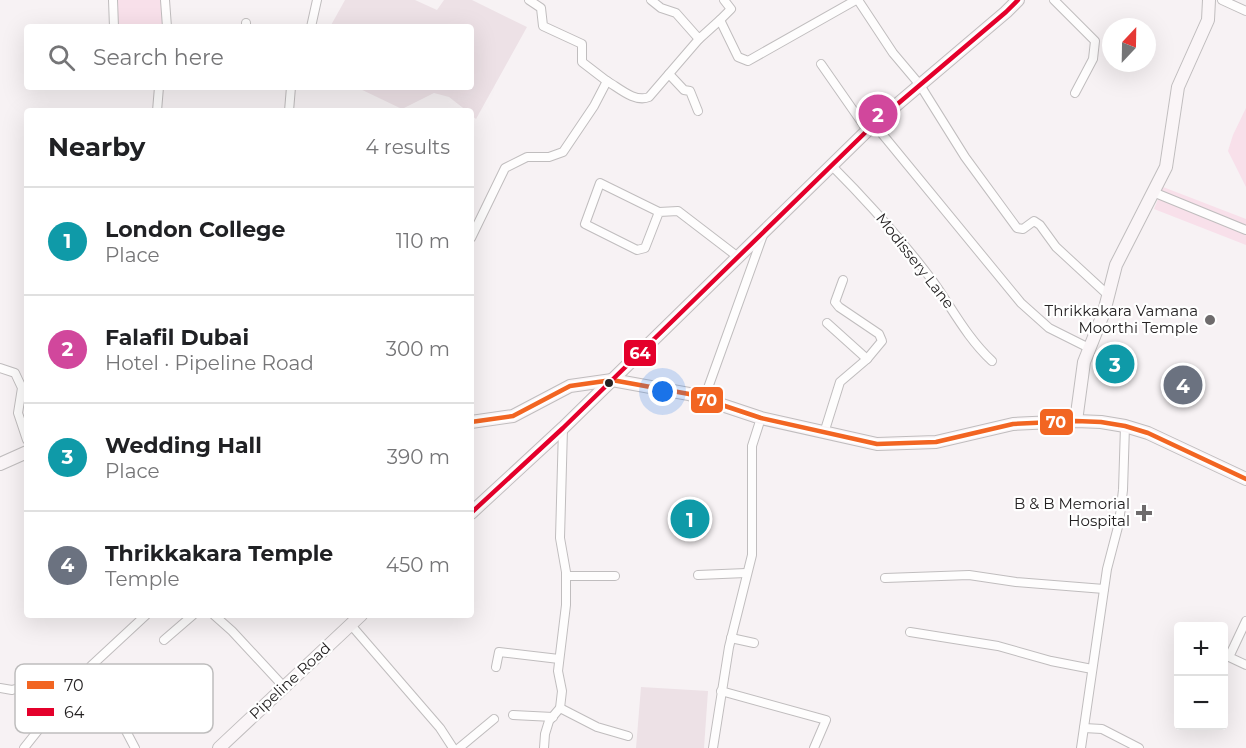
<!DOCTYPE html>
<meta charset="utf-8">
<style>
:root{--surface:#fff;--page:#f2f2f2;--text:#202124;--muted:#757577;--line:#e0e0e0;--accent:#6e6b6c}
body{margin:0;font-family:Montserrat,sans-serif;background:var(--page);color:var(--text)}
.controls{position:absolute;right:18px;bottom:18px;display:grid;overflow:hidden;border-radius:6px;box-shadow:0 6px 24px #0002}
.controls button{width:54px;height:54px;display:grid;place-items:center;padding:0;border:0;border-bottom:2px solid var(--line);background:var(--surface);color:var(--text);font:30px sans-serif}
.compass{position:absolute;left:1102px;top:18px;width:54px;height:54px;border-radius:50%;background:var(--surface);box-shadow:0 6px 24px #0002;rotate:22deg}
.you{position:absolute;left:663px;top:392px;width:21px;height:21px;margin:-15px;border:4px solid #fff;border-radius:50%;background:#1a73e8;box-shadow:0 0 0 9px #1a73e833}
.badge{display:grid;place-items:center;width:39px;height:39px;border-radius:50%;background:var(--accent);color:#fff;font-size:20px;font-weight:700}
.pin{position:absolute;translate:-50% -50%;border:3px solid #fff;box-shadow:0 2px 6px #0006}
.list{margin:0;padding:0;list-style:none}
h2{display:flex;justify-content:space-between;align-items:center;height:78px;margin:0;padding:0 24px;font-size:26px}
h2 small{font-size:20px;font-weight:400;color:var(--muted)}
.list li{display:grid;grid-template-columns:39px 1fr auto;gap:18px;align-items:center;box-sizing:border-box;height:108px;padding:0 24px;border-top:2px solid var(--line)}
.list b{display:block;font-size:22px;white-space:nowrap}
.list p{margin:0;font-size:20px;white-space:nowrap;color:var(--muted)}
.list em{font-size:20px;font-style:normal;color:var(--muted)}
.icon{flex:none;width:33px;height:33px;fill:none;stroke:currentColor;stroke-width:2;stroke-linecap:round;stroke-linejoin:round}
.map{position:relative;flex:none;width:1246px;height:748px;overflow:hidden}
.search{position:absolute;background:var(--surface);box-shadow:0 6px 24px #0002;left:24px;top:24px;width:450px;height:66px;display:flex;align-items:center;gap:15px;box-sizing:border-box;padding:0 21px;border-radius:6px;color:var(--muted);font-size:22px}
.panel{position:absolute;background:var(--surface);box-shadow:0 6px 24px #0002;left:24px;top:108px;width:450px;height:510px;border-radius:6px}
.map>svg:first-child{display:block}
</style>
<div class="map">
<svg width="1246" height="748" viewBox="0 0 1246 748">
<rect width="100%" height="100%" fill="#f7f2f4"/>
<g fill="#ede1e6">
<polygon points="345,0 415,0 437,10 444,0 472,0 527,27 476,119 471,115 471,111 467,111 449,97 434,93 402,109 356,87 471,87 471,27 330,27"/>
<polygon points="641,687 708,691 704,748 636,748"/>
</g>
<g fill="#f8e0ea">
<polygon points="115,0 163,0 165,27 116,27"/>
<polygon points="1246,108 1246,187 1228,151 1233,135"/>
<polygon points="1163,187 1246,219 1246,245 1154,209"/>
</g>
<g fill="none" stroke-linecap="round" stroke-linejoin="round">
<g stroke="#c0bdbe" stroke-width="10">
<g id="street">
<polyline points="113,0 114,27"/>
<polyline points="165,0 167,27"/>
<polyline points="529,0 541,8 543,26 582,44 582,62 608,82"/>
<polyline points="651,0 661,8 676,13 699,39 720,20 738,57 748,61 856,0"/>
<polyline points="858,0 893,53 920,85 965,157 1017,228 1023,229 1034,221 1040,225 1056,247 1108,295"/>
<polyline points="1054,0 1095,41 1093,59 1075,93"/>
<polyline points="1222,0 1246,11"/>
<polyline points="720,20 731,9 724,0"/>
<polyline points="246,27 246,23"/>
<polyline points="311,27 317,0"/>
<polyline points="821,64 867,130"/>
<polyline points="669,74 684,90 690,91 698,111"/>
<polyline points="157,111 159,87"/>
<polyline points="289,111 291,87"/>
<polyline points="874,124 1021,303 1049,328 1089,348"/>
<path d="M832,166C868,202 901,239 932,280C952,308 967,338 992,361"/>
<polyline points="1153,192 1246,230"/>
<polyline points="659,212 645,248 637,250 585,224 600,183 659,212 678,211 738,257"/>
<path d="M471,238L505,168L527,157H549L563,152L594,106L607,81C619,88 635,103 649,97L699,39"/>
<polyline points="843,280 835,302 839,307 879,334 882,341 867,359"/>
<polyline points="0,368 15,373 22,388 18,413 27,440"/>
<polyline points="704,399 763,235"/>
<polyline points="824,433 840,382 867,359 827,323"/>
<polyline points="698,575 746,573"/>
<polyline points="566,576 615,576"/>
<polyline points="885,578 969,575 1016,582 1104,589"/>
<polyline points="214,615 232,631 284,687"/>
<polyline points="1246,621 1229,657 1246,665"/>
<polyline points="351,625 440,728 453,748"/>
<polyline points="910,632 998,646 1051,661 1092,669"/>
<polyline points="731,638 754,643"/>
<polyline points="164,640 193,615"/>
<polyline points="496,667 499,652 559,659"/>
<polyline points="83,675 116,712 135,748"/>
<polyline points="0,688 12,690 32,684 67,694 91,666 146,615"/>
<polyline points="721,691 826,720 814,748"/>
<polyline points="560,708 597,727 628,736"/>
<polyline points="513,715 553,717"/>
<polyline points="1084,728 1102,729 1139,748"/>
<polyline points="24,748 67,694"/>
<polyline points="459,748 494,719"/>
<polyline points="544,748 545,734 549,721 560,708 562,691 558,671 566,605 566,572 560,538 563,428"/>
<polyline points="713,748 729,647 752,555 752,446 761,418"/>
<polyline points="1081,748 1107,569 1119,523 1123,490 1125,426"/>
</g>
</g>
<g stroke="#c0bdbe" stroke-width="14">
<g id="secondary">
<polyline points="1076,421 1084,362 1104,312 1116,265 1166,167 1178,87 1208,20 1209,0"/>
<polyline points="471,422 513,416 570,386 612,380 689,394 761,418 877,444 936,442 1013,424 1076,421 1101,422 1125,426 1148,433 1246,479"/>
<polyline points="0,464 27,452"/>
<polyline points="471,513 563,428 874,124 1006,12 1018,0"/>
<polyline points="219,748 361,615"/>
</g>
</g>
<use href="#street" stroke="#fefdfd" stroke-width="8"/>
<use href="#secondary" stroke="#faf5f7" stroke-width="12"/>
<g stroke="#fff" stroke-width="9">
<polyline id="bus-1" points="471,422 513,416 570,386 612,380 689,394 761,418 877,444 936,442 1013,424 1076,421 1101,422 1125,426 1148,433 1246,479"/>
</g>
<g stroke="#fff" stroke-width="9">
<polyline id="bus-2" points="471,513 563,428 874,124 1006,12 1018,0"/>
</g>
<use href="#bus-1" stroke="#f26522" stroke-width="4.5"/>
<use href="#bus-2" stroke="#e4002b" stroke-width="4.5"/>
</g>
<g fill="#6e6b6c" stroke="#fff" stroke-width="2">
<circle cx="1210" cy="320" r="6"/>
<path d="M1141 504h6v6h6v6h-6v6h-6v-6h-6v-6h6z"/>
</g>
<circle fill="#252223" stroke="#fff" stroke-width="2" cx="609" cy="383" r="5"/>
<g text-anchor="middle" stroke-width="4.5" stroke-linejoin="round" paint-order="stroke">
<g font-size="15" fill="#252223" stroke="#fff">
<text transform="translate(915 261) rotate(52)" y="5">Modissery Lane</text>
<text transform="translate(290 681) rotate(-43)" y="5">Pipeline Road</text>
</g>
<g font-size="15" fill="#252223" stroke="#fff" text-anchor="end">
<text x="1198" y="316">Thrikkakara Vamana<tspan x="1198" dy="17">Moorthi Temple</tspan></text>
<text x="1130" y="509">B &amp; B Memorial<tspan x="1130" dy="17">Hospital</tspan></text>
</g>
</g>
<rect x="15" y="664" width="198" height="69" rx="9" fill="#fff" stroke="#bebdbd" stroke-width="1.5"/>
<rect x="27" y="681" width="27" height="8" fill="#f26522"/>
<rect x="27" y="708" width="27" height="8" fill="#e4002b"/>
<g font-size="16" fill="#252223">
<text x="64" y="691">70</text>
<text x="64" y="718">64</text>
</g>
<g stroke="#fff" stroke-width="2">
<rect x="623" y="339" width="34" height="28" rx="6" fill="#e4002b"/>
<rect x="690" y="386" width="34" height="28" rx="6" fill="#f26522"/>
<rect x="1039" y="408" width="35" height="28" rx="6" fill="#f26522"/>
</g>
<g font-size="16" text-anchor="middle" font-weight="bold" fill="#fff">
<text x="640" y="359">64</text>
<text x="707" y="406">70</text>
<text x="1056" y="428">70</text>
</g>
</svg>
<div class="controls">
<button>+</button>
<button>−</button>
</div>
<svg class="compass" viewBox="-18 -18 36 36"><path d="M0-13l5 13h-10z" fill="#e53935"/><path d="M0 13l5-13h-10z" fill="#757577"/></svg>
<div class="you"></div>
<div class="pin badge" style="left:690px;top:519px;background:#0f9aa8">1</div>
<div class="pin badge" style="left:878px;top:114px;background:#d1479c">2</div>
<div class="pin badge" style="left:1115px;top:364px;background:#0f9aa8">3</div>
<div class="pin badge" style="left:1183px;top:385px;background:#6b7280">4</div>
<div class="search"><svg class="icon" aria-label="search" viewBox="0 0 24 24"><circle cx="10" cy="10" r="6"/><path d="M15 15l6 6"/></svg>Search here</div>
<section class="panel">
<h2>Nearby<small>4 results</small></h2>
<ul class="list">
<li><span class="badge" style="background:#0f9aa8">1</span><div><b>London College</b><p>Place</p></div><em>110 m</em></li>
<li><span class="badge" style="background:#d1479c">2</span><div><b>Falafil Dubai</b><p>Hotel · Pipeline Road</p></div><em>300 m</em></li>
<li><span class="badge" style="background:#0f9aa8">3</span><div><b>Wedding Hall</b><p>Place</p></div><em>390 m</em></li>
<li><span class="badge" style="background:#6b7280">4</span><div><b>Thrikkakara Temple</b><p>Temple</p></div><em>450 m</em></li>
</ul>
</section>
</div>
